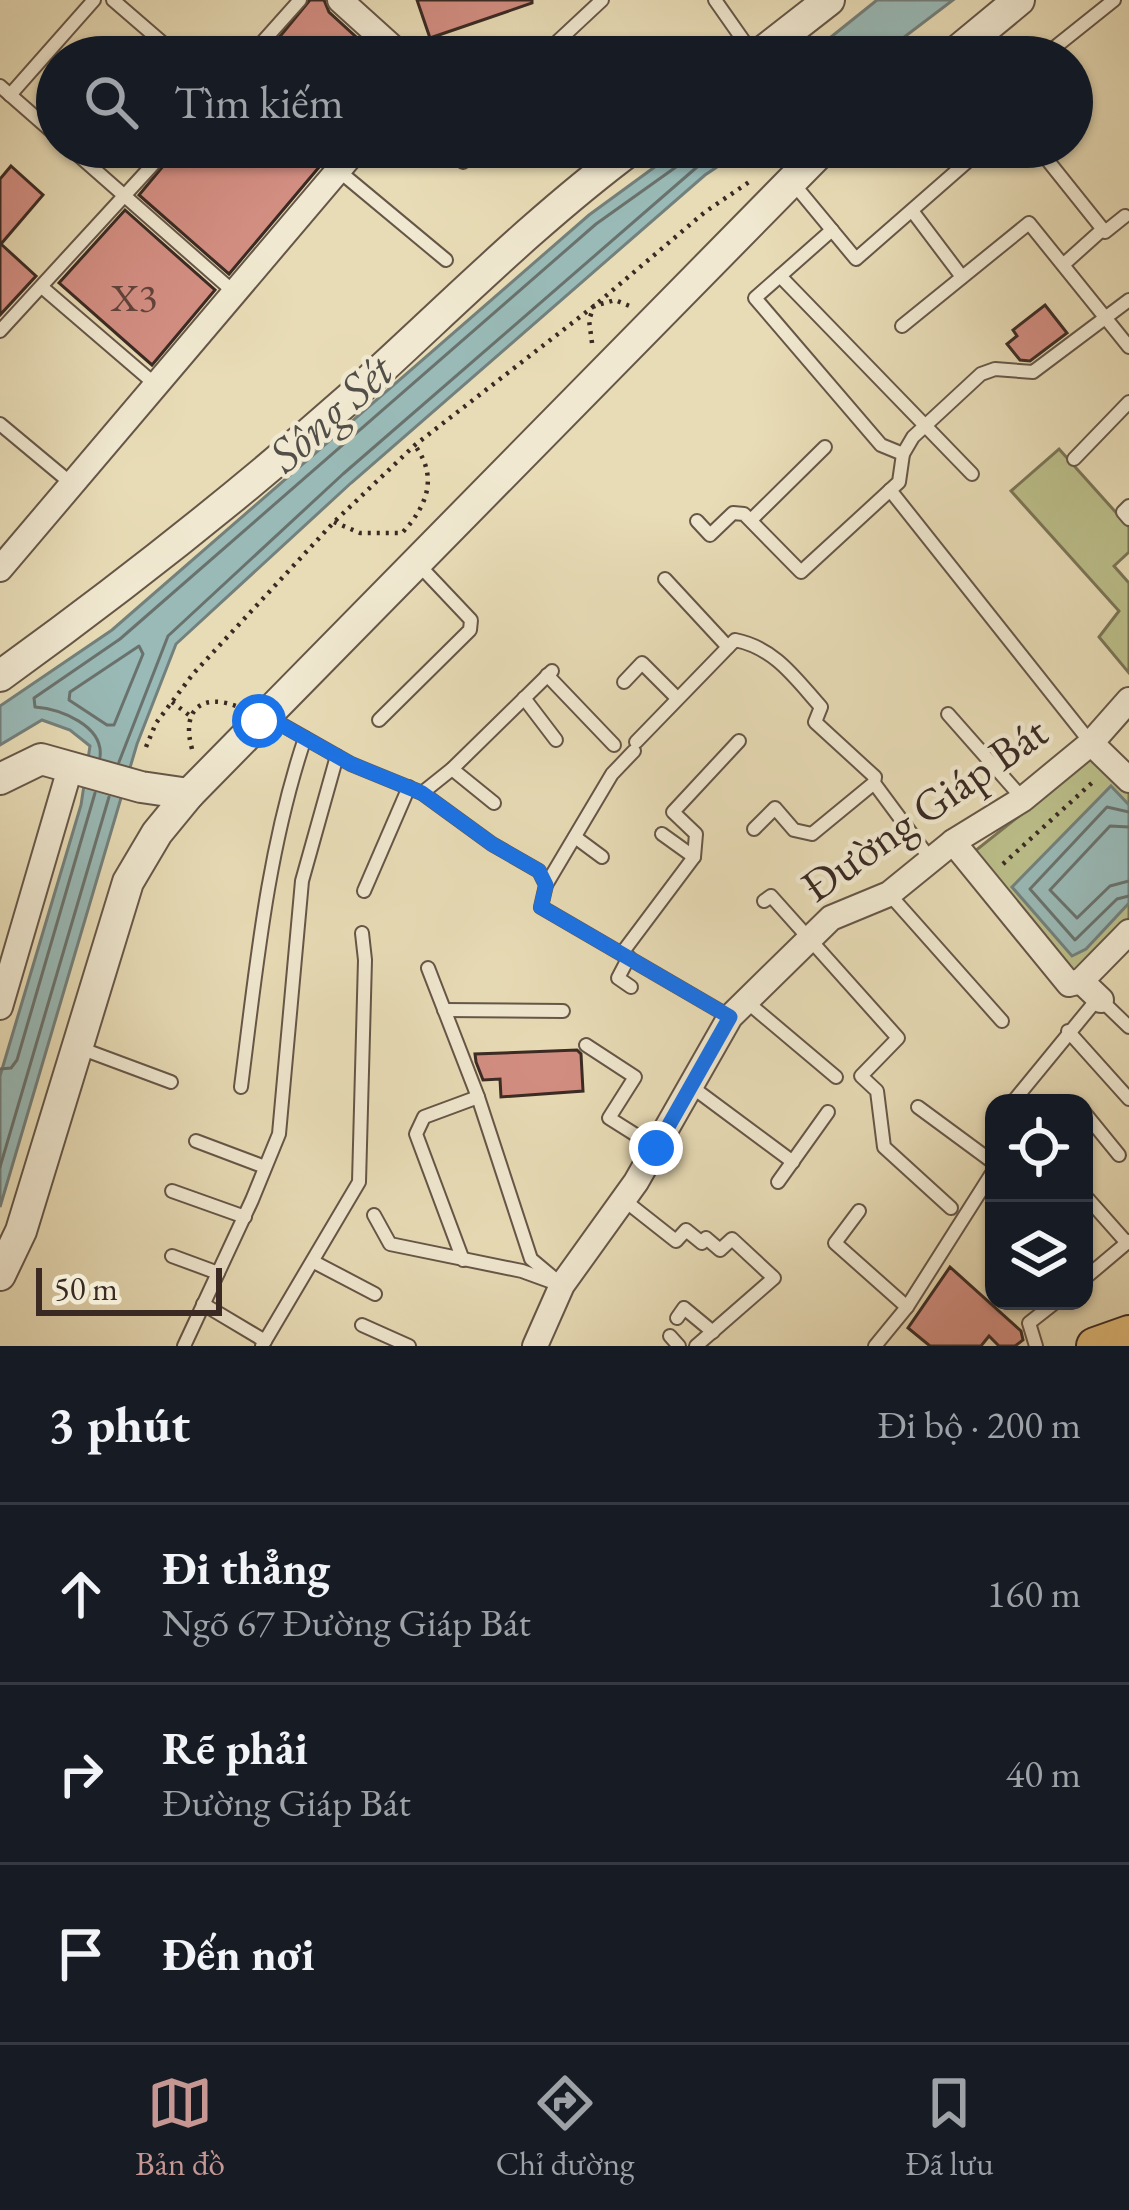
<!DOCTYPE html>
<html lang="vi">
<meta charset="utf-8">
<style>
:root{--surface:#171b24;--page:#242831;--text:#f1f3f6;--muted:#9ea1a6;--line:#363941;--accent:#c59692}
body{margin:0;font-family:"EB Garamond",serif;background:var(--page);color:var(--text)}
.controls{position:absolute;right:36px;bottom:36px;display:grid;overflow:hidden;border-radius:24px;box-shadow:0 3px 9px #0004}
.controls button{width:108px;height:108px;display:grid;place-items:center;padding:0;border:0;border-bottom:3px solid var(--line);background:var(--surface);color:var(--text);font:60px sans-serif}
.scale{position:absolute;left:36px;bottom:30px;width:186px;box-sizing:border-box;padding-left:12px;border:6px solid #3a2a23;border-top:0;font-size:33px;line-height:42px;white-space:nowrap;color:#3a2a23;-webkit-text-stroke:9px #f0e8d0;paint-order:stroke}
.stop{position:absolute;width:36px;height:36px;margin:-27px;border:9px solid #1a73e8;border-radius:50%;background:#fff}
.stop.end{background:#1a73e8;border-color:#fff;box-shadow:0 3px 12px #0008}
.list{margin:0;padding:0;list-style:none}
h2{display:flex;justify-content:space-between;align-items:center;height:156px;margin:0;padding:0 48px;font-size:51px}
h2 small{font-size:39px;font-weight:400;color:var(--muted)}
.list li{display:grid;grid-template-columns:78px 1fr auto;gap:36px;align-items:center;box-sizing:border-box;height:180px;padding:0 48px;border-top:3px solid var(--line)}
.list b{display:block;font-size:45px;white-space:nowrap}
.list p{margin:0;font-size:39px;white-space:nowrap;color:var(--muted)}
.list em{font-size:39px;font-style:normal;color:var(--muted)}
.icon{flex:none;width:66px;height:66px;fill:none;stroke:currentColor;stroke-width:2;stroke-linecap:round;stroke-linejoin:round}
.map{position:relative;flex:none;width:1129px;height:1346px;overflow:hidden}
.search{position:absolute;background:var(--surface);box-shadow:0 3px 9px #0004;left:36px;right:36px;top:36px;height:132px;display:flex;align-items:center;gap:30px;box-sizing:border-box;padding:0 42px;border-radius:66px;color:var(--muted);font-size:45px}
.sheet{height:696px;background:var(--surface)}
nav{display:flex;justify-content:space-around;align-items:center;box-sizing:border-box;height:168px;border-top:3px solid var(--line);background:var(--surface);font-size:33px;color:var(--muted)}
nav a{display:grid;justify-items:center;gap:6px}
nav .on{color:var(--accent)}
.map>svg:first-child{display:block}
</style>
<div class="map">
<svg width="1129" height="1346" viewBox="0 0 1129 1346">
<rect width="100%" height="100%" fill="#e8dcb6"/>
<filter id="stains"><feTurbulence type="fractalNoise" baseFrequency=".00167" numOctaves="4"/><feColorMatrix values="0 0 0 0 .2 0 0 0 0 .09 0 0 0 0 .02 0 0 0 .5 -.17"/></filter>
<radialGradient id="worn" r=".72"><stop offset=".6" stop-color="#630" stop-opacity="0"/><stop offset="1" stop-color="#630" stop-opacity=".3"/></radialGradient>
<g fill="#bbbf8a" stroke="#7a7456" stroke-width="3">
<polygon points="1059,449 1129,527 1129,552 1114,566 1129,583 1129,673 1099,637 1119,611 1011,491"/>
<polygon points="1091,753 1129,789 1129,926 1078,979 975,851 1062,782"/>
</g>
<g fill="#99bab7" stroke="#73807c" stroke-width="3">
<polygon points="877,0 953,0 878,57 806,57"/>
<polygon points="682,147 747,147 705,175 351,483 176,644 137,744 0,1207 0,1076 81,805 90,746 70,730 42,720 0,745 0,706 112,630 589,215"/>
<polygon points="1111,786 1129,805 1129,903 1086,949 1072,956 1012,887"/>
</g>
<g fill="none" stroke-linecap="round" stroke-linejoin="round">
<g stroke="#6a726d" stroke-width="3">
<polygon points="139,646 143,654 114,725 107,725 69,700 70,692"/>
<path d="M100,757C104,726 61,709 35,707L34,698L120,639L596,224L683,162L688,147"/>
<polyline points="119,762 168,636 343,474 697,167 726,147"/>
<polyline points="1129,812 1107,807 1030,889 1075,940 1117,899 1129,896"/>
<polyline points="1129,827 1110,826 1050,890 1077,918 1110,886 1129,881"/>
<polyline points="0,1069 11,1068 17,1060 95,793"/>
<polyline points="0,1167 109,797"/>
</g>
</g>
<g fill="#d38e82" stroke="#3a2a23" stroke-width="3">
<polygon points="310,0 324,0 329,12 378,57 263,57"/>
<polygon points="417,0 532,0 532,3 430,38"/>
<polygon points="179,147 336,147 229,274 139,195"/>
<polygon points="11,166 43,195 1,244 36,276 0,315 0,179"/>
<polygon points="125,210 215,290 152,365 59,283"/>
<polygon points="1045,305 1067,333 1030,361 1020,360 1007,344 1017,336 1013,330"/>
<polygon points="577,1050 581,1054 583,1091 501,1097 500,1079 483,1080 476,1062 475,1054"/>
<polygon points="950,1267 1021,1331 1023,1340 1015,1346 999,1346 989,1336 981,1346 930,1346 908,1328"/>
</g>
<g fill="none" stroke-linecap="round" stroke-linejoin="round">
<g stroke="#665648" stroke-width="16">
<g id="service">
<polyline points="113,0 179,57"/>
<polyline points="715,0 755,57"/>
<polyline points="1049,52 1114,0"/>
<polyline points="249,57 300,0"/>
<polyline points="541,57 602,0"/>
<polyline points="0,86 57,136"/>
<polyline points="10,95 94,0"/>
<polyline points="69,147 235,293"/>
<polyline points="447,147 463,162"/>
<polyline points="1037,147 1105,232 1125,216"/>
<polyline points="339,171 446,260"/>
<polyline points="793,183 856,259 984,147"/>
<polyline points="913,212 962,277"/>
<polyline points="832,230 780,276 972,474"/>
<polyline points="1064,264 1103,229"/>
<polyline points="780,276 755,298 881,445 903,454"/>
<polyline points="43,288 156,385"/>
<polyline points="902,326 1029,223 1129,347"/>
<polyline points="0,331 169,147"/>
<polyline points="0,424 72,484"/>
<polyline points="1074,459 1129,402"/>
<polyline points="890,490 1091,743"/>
<polyline points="1129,506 1123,512 1129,519"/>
<polyline points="752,519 825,447"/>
<polyline points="697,521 710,535 733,513 744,514 801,572 899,482 903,454 913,437 981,374 995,369 1033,372 1129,300"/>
<polyline points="665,579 728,647"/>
<polyline points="547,675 614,745"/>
<polyline points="624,682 642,663 677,698"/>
<polyline points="524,698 556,740"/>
<polyline points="948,714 1023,799"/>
<polyline points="270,718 351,764 422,793 492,844 539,871 546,885 541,907 730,1017"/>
<polyline points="379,720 470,630 471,620 418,564"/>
<path d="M636,742L735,640C775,648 795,678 821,707L815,722L875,777L874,783L931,860"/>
<polyline points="452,769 494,803"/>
<polyline points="422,793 452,769 552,671"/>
<polyline points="754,829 775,808 794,830 812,834 874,783"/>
<polyline points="662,834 694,857"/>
<polyline points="575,837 602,857"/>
<polyline points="546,885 612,774 634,751"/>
<polyline points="364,891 409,787"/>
<polyline points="890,895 1002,1021"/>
<polyline points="764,901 771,896 898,1038 861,1076 877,1091 884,1147 951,1208"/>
<polyline points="622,953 694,857 696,834 673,812 739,741"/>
<polyline points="629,957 618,978 631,987"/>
<polyline points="428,968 478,1097 531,1259 562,1285"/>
<polyline points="747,1002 836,1077"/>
<polyline points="444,1010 563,1011"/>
<polyline points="1068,1031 1129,1099"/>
<polyline points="586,1045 635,1077 609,1118 655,1147"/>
<polyline points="77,1047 171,1082"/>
<path d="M241,1087C256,970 267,851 305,738"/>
<polyline points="692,1087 793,1162"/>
<polyline points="1012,1103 1094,1003 1101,1000 1129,1027"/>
<polyline points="918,1107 994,1163"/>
<polyline points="1084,1112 1119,1155"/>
<polyline points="196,1141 265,1167"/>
<polyline points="778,1182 828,1112"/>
<polyline points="172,1191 245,1217"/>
<polyline points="624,1200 676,1241 686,1230 702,1243 706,1238 720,1250 732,1239 774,1278 696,1346"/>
<polyline points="1084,1201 1088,1199 1127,1243"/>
<polyline points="859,1211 835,1243 907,1307"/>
<polyline points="374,1215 390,1244 522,1271 555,1283"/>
<polyline points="172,1256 218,1273"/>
<polyline points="463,1260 416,1134 424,1117 478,1097"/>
<polyline points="314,1262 375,1294"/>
<polyline points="1084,1279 1129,1241"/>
<polyline points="203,1304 265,1341"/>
<polyline points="677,1318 684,1308 713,1332"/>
<polyline points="362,1325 409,1346"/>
<polyline points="670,1336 679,1346"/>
<polyline points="184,1346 252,1200 279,1134 302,881 337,756"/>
<polyline points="262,1346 359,1182 365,960 362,933"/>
<polyline points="875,1346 907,1307 994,1170"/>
<polyline points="1036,1346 1029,1323 1057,1301"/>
</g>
</g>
<g stroke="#665648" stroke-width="28">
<g id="minor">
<polyline points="340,0 403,57"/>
<polyline points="0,569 358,147"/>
<polyline points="1091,743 1129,780"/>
<polyline points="953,842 1069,984 1081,981"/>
<polyline points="1081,981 1129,932"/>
<polyline points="1081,981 1101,1000"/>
<polyline points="0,1007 71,765"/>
<polyline points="535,1346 562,1285 636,1182 730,1017 831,918 889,894 953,842 1023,799 1091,743 1129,700"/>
</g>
</g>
<g stroke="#665648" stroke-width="34">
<g id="tertiary">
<polyline points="756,57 829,0"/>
<polyline points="950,57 1019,0"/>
<path d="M0,676C122,588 239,496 352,396C445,312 533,222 634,147"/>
<polyline points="0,779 41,759 141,787 189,794"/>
<polyline points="0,1275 21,1231 128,882 157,833 189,794 825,147"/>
</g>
</g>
<g stroke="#3a2a23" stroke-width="40">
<polyline id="primary" points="1095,1346 1129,1334"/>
</g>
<g stroke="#3a2a23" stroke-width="4.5" stroke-dasharray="3 6" stroke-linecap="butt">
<polyline points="592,343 589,320 594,306 615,300 632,307"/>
<path d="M334,522L360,533H402C427,506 438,478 416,447"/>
<polyline points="172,702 189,715"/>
<polyline points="146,747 156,723 193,674 334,522 415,445 594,306 705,212 752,180"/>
<path d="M192,749C181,710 201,692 239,707"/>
<polyline points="1003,864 1095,780"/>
</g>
<use href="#service" stroke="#f0e8d0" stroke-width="12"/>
<use href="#minor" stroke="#f0e8d0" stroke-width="24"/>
<use href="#tertiary" stroke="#f0e8d0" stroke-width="30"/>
<use href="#primary" stroke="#e4be7b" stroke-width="36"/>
</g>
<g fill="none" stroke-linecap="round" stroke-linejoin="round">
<polyline stroke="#1a73e8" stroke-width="15" points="259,721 264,715 351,764 422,793 492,844 539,871 546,885 541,907 730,1017 656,1148"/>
</g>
<g text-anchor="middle" stroke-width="9" stroke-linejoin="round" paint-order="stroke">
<g font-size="39" fill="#60433b">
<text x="134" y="311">X3</text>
</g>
<g font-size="45" fill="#3a2a23" stroke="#f0e8d0">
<text transform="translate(924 808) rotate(-35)" y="16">Đường Giáp Bát</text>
</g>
<g font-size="48" font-style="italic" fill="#524e48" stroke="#f0e8d0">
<text transform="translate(330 412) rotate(-42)" y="17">Sông Sét</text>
</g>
</g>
<rect width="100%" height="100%" filter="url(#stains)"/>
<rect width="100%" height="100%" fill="url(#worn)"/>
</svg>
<div class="controls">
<button><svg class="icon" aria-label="locate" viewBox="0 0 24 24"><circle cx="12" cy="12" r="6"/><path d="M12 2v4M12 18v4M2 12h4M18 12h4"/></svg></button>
<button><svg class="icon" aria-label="layers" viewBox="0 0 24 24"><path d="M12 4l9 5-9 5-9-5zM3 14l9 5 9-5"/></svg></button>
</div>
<div class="scale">50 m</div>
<div class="stop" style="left:259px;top:721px"></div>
<div class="stop end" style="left:656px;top:1148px"></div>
<div class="search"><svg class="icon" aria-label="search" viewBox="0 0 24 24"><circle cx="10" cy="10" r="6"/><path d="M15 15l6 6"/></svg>Tìm kiếm</div>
</div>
<section class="sheet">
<h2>3 phút<small>Đi bộ · 200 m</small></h2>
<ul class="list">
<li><svg class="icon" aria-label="ahead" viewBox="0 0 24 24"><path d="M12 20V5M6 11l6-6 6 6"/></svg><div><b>Đi thẳng</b><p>Ngõ 67 Đường Giáp Bát</p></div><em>160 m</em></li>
<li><svg class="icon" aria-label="right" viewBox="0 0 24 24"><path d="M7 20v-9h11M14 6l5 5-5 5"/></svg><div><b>Rẽ phải</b><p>Đường Giáp Bát</p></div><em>40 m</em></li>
<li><svg class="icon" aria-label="arrive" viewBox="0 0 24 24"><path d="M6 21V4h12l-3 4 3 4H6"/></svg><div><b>Đến nơi</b></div></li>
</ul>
</section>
<nav>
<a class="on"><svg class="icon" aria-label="map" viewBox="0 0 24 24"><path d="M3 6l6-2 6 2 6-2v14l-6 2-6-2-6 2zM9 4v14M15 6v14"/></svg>Bản đồ</a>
<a><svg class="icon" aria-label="directions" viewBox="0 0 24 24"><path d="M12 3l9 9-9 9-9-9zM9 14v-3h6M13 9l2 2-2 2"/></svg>Chỉ đường</a>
<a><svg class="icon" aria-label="saved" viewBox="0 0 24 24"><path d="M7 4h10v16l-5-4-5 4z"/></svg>Đã lưu</a>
</nav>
